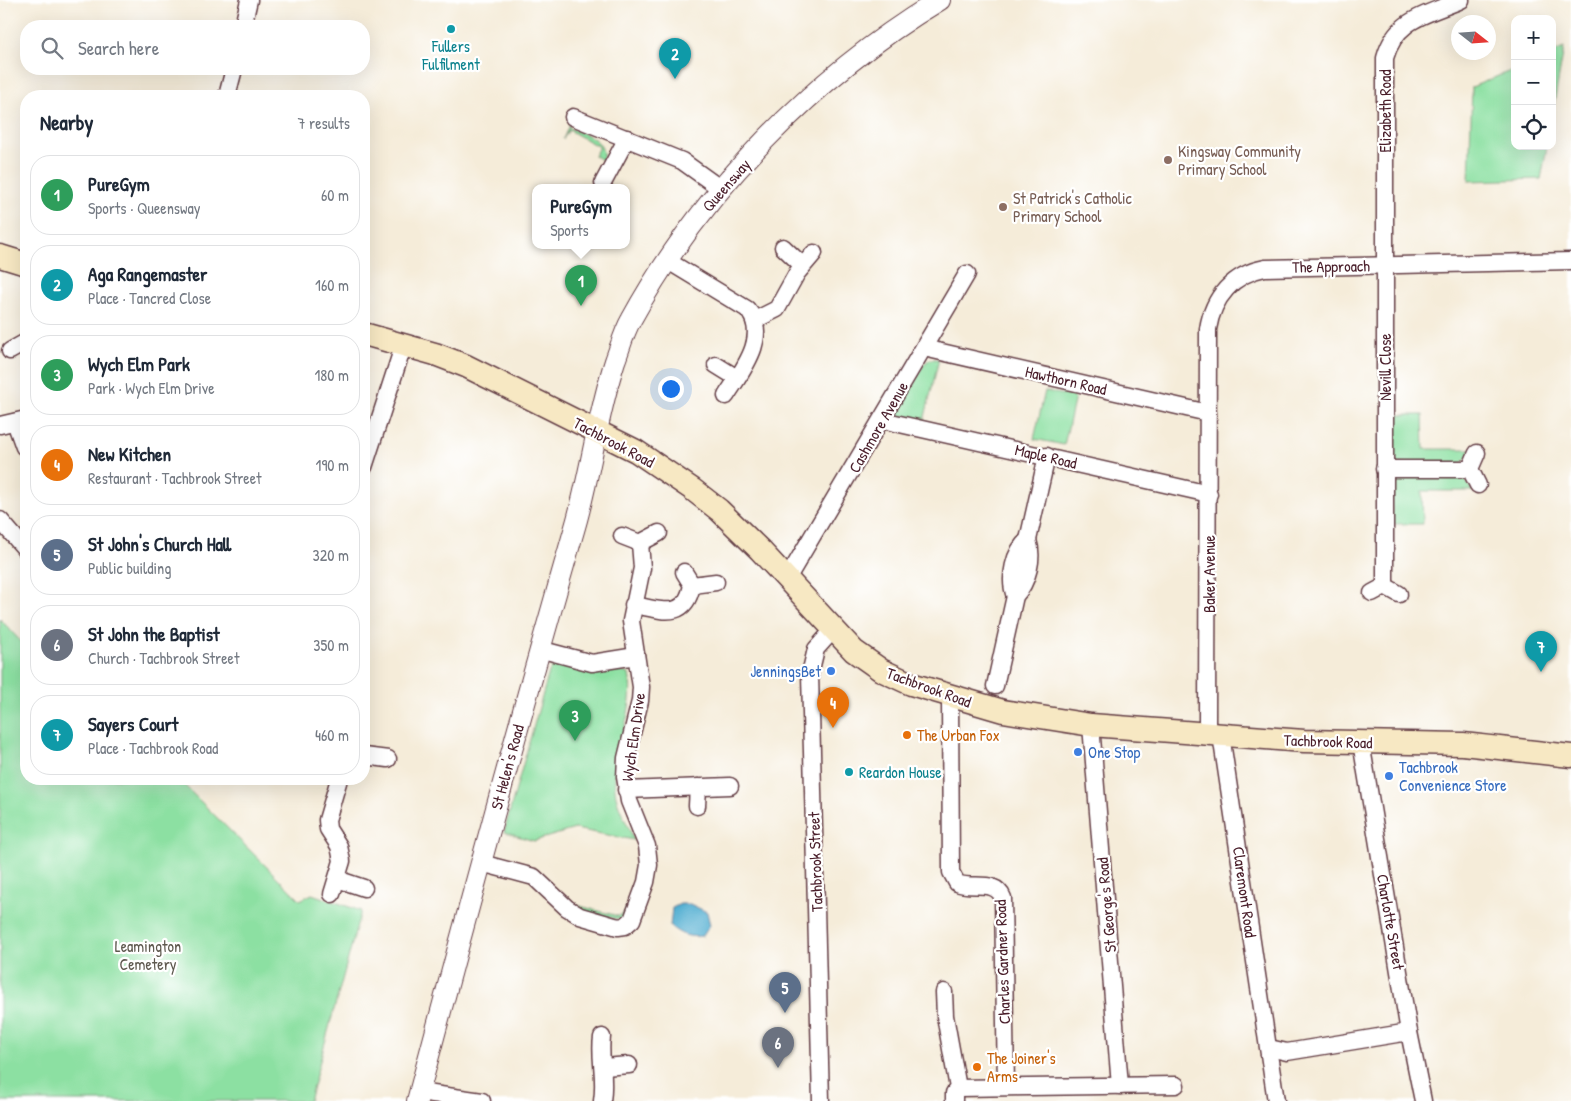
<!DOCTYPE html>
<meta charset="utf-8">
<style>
:root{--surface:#fff;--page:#f6f6f7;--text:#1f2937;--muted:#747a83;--line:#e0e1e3;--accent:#d1495b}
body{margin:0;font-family:"Patrick Hand",sans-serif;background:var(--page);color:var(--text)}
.controls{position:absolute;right:15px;top:15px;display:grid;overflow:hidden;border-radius:10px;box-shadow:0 5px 20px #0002}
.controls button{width:45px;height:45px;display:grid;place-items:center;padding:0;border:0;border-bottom:1px solid var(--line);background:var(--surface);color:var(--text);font:25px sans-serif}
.compass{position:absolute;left:1451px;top:15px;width:45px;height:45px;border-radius:50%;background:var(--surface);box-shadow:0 5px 20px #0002;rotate:107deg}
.you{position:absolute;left:670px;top:388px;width:18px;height:18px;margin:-12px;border:4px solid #fff;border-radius:50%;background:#1a73e8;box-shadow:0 0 0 8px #1a73e833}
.badge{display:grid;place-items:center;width:32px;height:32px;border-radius:50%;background:var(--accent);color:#fff;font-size:16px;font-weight:700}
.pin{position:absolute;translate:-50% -41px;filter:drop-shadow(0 1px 2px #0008)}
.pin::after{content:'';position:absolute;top:26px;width:18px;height:15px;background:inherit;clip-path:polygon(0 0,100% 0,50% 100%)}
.popup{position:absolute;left:532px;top:184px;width:98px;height:65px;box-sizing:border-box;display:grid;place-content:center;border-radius:10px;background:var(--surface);filter:drop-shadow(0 1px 4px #0005);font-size:16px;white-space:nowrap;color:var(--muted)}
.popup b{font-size:19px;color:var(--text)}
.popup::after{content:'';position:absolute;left:50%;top:100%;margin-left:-10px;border:10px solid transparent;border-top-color:var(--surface)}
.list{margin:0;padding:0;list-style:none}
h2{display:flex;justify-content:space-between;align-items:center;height:65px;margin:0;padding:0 20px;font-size:21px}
h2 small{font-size:16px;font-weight:400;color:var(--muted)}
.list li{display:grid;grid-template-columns:32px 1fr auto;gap:15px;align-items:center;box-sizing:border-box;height:80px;margin:0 10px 10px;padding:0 10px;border:1px solid var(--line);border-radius:20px}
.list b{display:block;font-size:19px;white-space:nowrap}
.list p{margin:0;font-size:16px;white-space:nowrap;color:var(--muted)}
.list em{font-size:16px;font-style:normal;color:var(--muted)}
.icon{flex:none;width:28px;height:28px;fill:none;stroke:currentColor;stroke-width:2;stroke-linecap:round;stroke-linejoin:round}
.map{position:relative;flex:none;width:1571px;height:1101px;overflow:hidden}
.search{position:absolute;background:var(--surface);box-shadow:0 5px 20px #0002;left:20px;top:20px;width:350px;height:55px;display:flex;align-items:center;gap:12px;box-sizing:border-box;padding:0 18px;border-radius:20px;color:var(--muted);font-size:19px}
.panel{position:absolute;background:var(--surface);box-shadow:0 5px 20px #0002;left:20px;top:90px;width:350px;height:695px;border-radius:20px}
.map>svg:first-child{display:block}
</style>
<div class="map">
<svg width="1571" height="1101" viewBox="0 0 1571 1101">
<rect width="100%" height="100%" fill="#fff"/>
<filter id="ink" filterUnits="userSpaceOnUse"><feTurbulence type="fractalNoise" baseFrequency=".02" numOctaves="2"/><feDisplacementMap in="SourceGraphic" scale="10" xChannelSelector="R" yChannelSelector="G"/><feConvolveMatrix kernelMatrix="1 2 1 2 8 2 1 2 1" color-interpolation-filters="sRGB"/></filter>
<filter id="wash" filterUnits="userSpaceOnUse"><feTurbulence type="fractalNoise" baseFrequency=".0096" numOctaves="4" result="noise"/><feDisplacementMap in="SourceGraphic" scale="20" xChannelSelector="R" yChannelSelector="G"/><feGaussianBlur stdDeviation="1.12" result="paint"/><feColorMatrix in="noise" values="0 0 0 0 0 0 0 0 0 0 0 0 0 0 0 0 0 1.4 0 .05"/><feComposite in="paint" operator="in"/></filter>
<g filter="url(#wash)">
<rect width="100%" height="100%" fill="#f5ecd9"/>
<g fill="#8ce0a2" stroke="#6b8066">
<polygon points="1564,48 1552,115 1552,53"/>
<polygon points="1515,69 1515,146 1547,146 1541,179 1469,181 1472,87"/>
<path d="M570,123L569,128C585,134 606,139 603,160L594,156L599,147L569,130L563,139Z"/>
<polygon points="930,359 939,359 923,425 895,416 924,364"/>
<polygon points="1045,391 1075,397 1064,445 1034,439"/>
<polygon points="1394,415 1423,415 1424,449 1471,449 1466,459 1460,464 1398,464 1392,459"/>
<polygon points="1451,474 1463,478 1474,491 1422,491 1423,524 1392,524 1392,482 1396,477"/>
<polygon points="0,619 26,647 26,779 178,779 300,900 312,894 361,911 309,1101 0,1101"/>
<path d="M561,665L591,673L619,671L629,674C637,712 612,750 615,789C616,806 628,824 634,840L575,829L534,841L504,832L549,672L553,666Z"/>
<polygon points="576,905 618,916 624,913 628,905 632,907 624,920 586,913"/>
</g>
<path fill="#53afd1" stroke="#4e677e" d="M680,904H690L707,912L710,925L703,936C690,938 680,935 670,926L672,908Z"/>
</g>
<g filter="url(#ink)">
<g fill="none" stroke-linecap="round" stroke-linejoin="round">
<g stroke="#643e45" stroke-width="19">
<g id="minor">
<polyline points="243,26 249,0"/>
<polyline points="227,96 234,69"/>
<polyline points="573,117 682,161 721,189"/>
<polyline points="603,183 627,138"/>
<polyline points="783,247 802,265"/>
<path d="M668,261L747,309C771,336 741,372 726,396"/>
<polyline points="755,320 777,309 797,273 814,253"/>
<polyline points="924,348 1208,413"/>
<polyline points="10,351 26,342"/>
<polyline points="716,365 737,378"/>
<polyline points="882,420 1209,494"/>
<polyline points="15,422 24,447"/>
<polyline points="0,425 26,419"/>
<polyline points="1477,453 1470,469 1478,485"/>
<polyline points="364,467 404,344"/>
<polyline points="1384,469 1470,469"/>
<polyline points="0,520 26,550"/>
<polyline points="622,536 640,543 659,533"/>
<polyline points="787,579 967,274"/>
<polyline points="692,585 716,582"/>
<path d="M1385,586V58C1396,18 1427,15 1461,0"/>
<polyline points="1372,593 1385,586 1399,594"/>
<path d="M1015,596C1008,579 1014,551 1028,540"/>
<path d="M633,605C660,609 685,622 692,585L684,572"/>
<polyline points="539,649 592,663 636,656"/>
<path d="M995,686L1015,596C1028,582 1034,558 1028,540L1047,456"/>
<path d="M950,697L951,872L957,883C972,890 995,878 1003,898L1006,1086"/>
<polyline points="1091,725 1120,1086"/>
<path d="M1207,734L1208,329C1213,297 1233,274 1265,268L1571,261"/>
<polyline points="1221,735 1276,1101"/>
<polyline points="1361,742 1409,1032 1423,1101"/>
<polyline points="364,756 388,759"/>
<polyline points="626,790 730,786"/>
<polyline points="697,806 698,787"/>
<polyline points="481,863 534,877 567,908 580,916 618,927 625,926 632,920 646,882 649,865 647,846 629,801 625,777 626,758 640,701 641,687 631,621 642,568 640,543"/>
<polyline points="337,879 364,888"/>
<polyline points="332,894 342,861 339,846 328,829 327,820 339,779"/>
<polyline points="944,992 945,1016 958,1088 954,1093 954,1101"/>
<polyline points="1269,1048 1287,1052 1409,1032"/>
<polyline points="604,1067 629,1065"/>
<polyline points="958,1088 1176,1085"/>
<polyline points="419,1092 482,1101"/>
<path d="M602,1101C606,1077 599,1059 602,1037"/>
<polyline points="821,1101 810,674 816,649 833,630"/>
</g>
</g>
<g stroke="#643e45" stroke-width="22">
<path id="tertiary" d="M417,1101C468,909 520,718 575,527C591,472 597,416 615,361C620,348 624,332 631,320C701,192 815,75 940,0"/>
</g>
<g stroke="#643e45" stroke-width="25">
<g id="secondary">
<polyline points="0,256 26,264"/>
<polyline points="364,334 435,354 466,366 636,451 692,489 719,510 760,550 854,651 881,670 911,684 1003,711 1091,725 1304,741 1463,744 1571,756"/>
</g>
</g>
<use href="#minor" stroke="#fff" stroke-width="16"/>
<use href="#tertiary" stroke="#fff" stroke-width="20"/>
<use href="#secondary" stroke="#f7e8c3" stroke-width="22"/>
</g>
</g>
<g fill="#0f9aa8" stroke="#fff" stroke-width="2">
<circle cx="451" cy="29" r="5"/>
<circle cx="849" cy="772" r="5"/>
</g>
<g fill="#8d6e63" stroke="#fff" stroke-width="2">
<circle cx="1168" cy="160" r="5"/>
<circle cx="1003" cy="207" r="5"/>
</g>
<g fill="#3f7fe0" stroke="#fff" stroke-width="2">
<circle cx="831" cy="671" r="5"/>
<circle cx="1078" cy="752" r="5"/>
<circle cx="1389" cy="776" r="5"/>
</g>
<g fill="#e8710a" stroke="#fff" stroke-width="2">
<circle cx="907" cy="735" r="5"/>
<circle cx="977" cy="1067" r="5"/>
</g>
<g text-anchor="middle" stroke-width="4.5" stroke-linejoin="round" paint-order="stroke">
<g font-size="16" fill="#0d838f" stroke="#fff">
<text x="451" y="52">Fullers<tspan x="451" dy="18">Fulfilment</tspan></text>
<text x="859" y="778" text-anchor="start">Reardon House</text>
</g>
<g font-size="16" fill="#4a1f2b" stroke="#fff">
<text transform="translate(1385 111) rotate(-90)" y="6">Elizabeth Road</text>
<text transform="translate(726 185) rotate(-49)" y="6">Queensway</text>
<text transform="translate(1331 266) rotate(-1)" y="6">The Approach</text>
<text transform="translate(1385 367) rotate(-90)" y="6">Nevill Close</text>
<text transform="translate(1066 380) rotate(13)" y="6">Hawthorn Road</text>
<text transform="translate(878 427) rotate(-60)" y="6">Cashmore Avenue</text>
<text transform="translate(614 442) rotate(28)" y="6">Tachbrook Road</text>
<text transform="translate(1046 456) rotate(13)" y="6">Maple Road</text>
<text transform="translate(1209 574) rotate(-90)" y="6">Baker Avenue</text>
<text transform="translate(929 687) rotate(20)" y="6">Tachbrook Road</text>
<text transform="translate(633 737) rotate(-82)" y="6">Wych Elm Drive</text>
<text transform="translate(1328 741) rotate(2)" y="6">Tachbrook Road</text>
<text transform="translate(507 767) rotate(-75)" y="6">St Helen's Road</text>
<text transform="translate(815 862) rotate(-92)" y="6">Tachbrook Street</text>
<text transform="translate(1245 892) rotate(82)" y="6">Claremont Road</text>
<text transform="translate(1106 905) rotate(-95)" y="6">St George's Road</text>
<text transform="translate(1391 922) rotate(80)" y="6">Charlotte Street</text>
<text transform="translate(1002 962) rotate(-92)" y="6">Charles Gardner Road</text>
</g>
<g font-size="16" fill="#785e54" stroke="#fff" text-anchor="start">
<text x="1178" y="157">Kingsway Community<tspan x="1178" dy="18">Primary School</tspan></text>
<text x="1013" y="204">St Patrick's Catholic<tspan x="1013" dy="18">Primary School</tspan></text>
</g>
<g font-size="16" fill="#366cbe" stroke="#fff" text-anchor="start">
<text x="821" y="677" text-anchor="end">JenningsBet</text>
<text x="1088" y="758">One Stop</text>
<text x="1399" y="773">Tachbrook<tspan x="1399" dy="18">Convenience Store</tspan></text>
</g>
<g font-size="16" fill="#c56008" stroke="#fff" text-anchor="start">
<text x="917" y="741">The Urban Fox</text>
<text x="987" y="1064">The Joiner's<tspan x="987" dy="18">Arms</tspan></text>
</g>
<g font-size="16" fill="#5e594f" stroke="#fff">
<text x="148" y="952">Leamington<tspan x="148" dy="18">Cemetery</tspan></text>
</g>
</g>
</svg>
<div class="controls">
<button>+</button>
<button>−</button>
<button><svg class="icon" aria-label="locate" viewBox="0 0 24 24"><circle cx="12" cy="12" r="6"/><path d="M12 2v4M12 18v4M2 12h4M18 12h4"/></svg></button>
</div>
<svg class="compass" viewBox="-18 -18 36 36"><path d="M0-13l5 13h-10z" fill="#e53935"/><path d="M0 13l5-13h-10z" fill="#747a83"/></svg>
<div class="you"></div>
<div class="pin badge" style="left:581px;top:306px;background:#2e9e5b">1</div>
<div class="popup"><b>PureGym</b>Sports</div>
<div class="pin badge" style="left:675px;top:79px;background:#0f9aa8">2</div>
<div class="pin badge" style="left:575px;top:741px;background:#2e9e5b">3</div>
<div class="pin badge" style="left:833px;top:728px;background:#e8710a">4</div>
<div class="pin badge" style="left:785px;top:1013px;background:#5c6f8a">5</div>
<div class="pin badge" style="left:778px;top:1068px;background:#6b7280">6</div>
<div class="pin badge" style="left:1541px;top:672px;background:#0f9aa8">7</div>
<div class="search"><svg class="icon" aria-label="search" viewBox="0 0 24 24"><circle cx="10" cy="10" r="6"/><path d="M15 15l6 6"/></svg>Search here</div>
<section class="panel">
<h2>Nearby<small>7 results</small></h2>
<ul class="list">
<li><span class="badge" style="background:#2e9e5b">1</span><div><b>PureGym</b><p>Sports · Queensway</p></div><em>60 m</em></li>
<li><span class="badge" style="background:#0f9aa8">2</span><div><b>Aga Rangemaster</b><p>Place · Tancred Close</p></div><em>160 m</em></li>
<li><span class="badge" style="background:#2e9e5b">3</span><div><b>Wych Elm Park</b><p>Park · Wych Elm Drive</p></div><em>180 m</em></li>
<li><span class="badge" style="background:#e8710a">4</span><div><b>New Kitchen</b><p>Restaurant · Tachbrook Street</p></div><em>190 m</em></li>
<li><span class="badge" style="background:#5c6f8a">5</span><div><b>St John's Church Hall</b><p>Public building</p></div><em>320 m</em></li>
<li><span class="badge" style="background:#6b7280">6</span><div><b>St John the Baptist</b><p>Church · Tachbrook Street</p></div><em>350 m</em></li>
<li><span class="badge" style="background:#0f9aa8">7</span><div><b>Sayers Court</b><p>Place · Tachbrook Road</p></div><em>460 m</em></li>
</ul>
</section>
</div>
